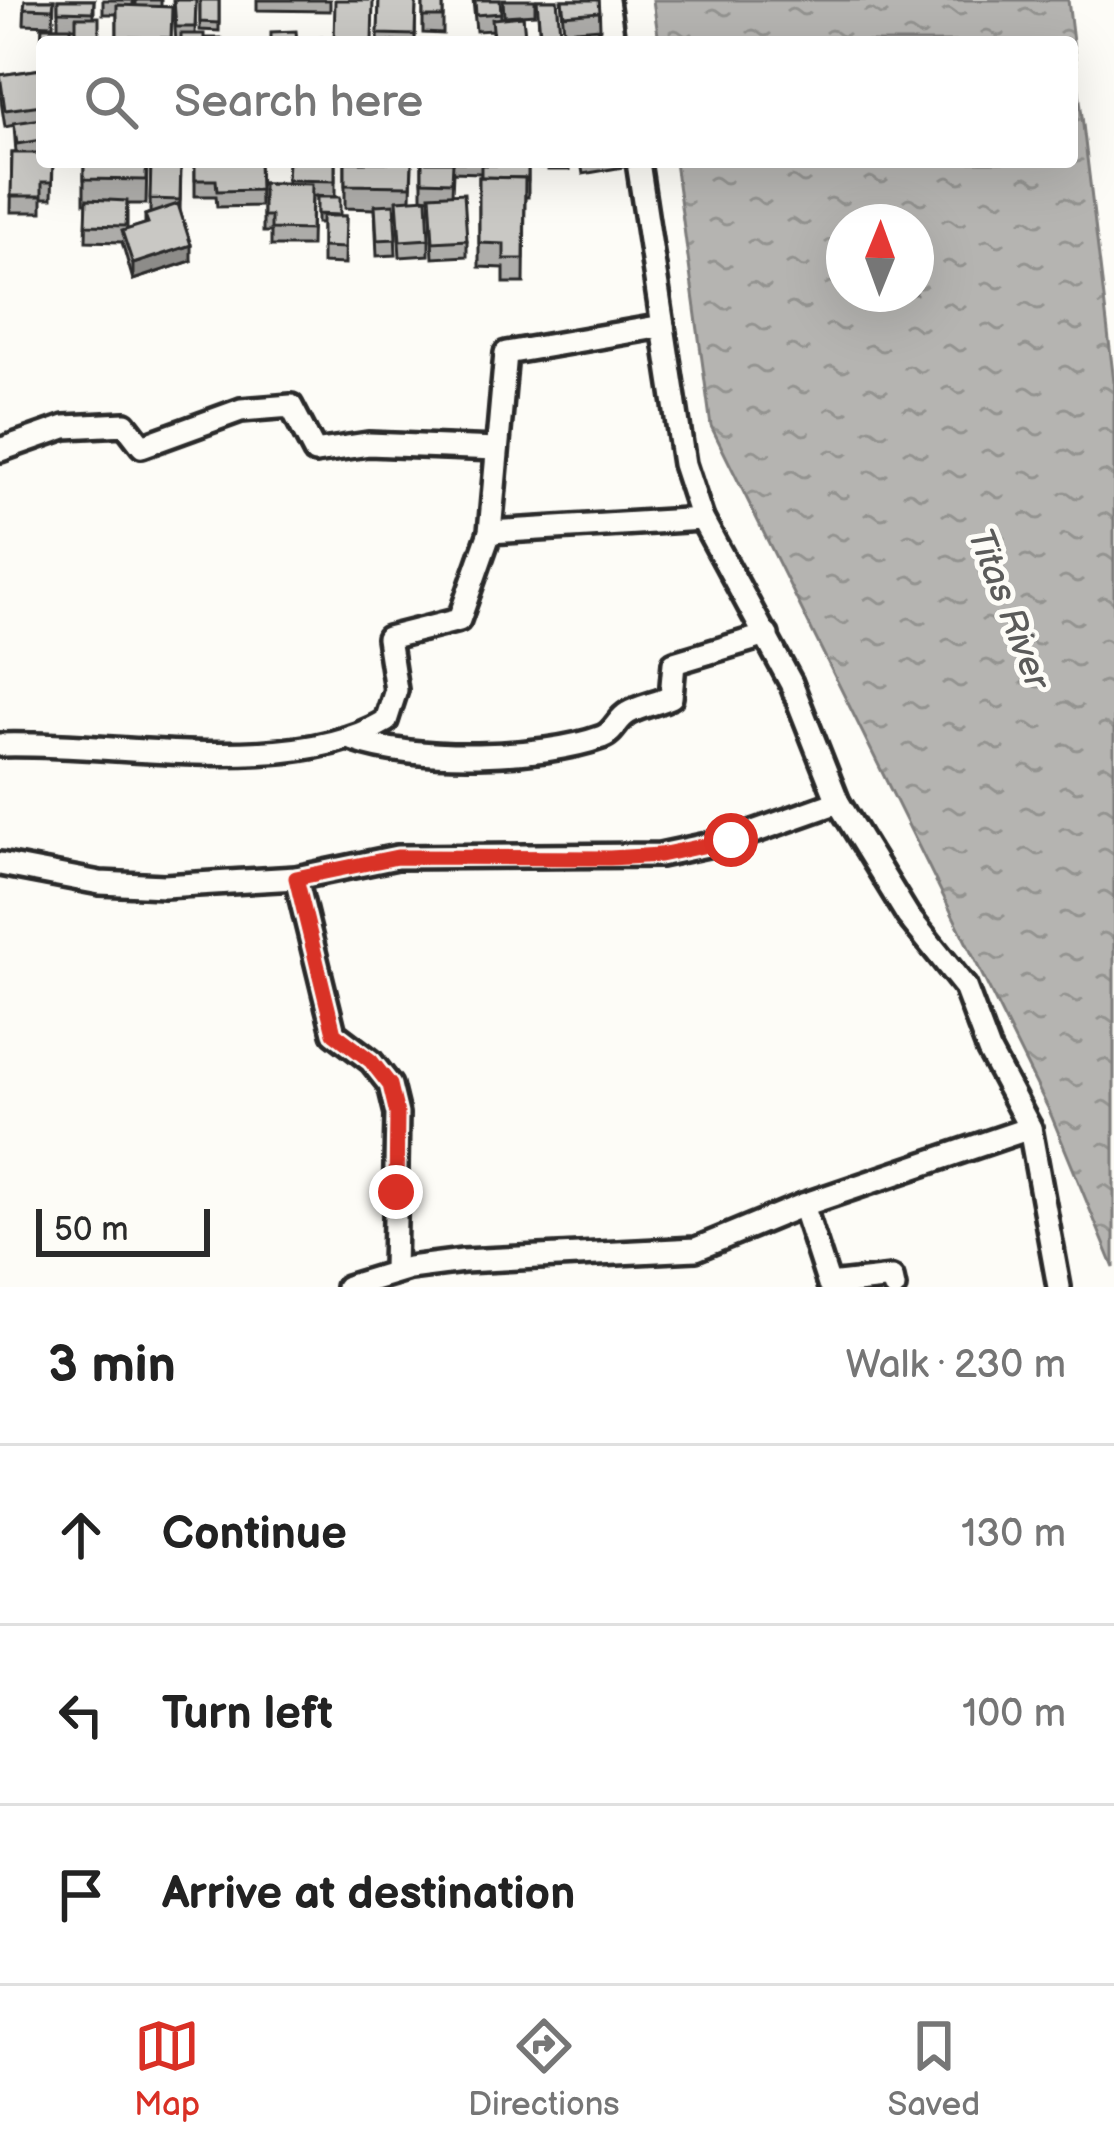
<!DOCTYPE html>
<meta charset="utf-8">
<style>
:root{--surface:#fff;--page:#f6f6f6;--text:#222;--muted:#767676;--line:#e0e0e0;--accent:#d93025}
body{margin:0;font-family:"Balsamiq Sans",sans-serif;background:var(--page);color:var(--text)}
.compass{position:absolute;left:826px;top:204px;width:108px;height:108px;border-radius:50%;background:var(--surface);box-shadow:0 12px 48px #0002;rotate:1deg}
.scale{position:absolute;left:36px;bottom:30px;width:174px;box-sizing:border-box;padding-left:12px;border:6px solid #2b2b2b;border-top:0;font-size:33px;line-height:42px;white-space:nowrap;color:#2b2b2b;-webkit-text-stroke:9px #fdfcf7;paint-order:stroke}
.stop{position:absolute;width:36px;height:36px;margin:-27px;border:9px solid #d93025;border-radius:50%;background:#fff}
.stop.end{background:#d93025;border-color:#fff;box-shadow:0 3px 12px #0008}
.list{margin:0;padding:0;list-style:none}
h2{display:flex;justify-content:space-between;align-items:center;height:156px;margin:0;padding:0 48px;font-size:51px}
h2 small{font-size:39px;font-weight:400;color:var(--muted)}
.list li{display:grid;grid-template-columns:78px 1fr auto;gap:36px;align-items:center;box-sizing:border-box;height:180px;padding:0 48px;border-top:3px solid var(--line)}
.list b{display:block;font-size:45px;white-space:nowrap}
.list em{font-size:39px;font-style:normal;color:var(--muted)}
.icon{flex:none;width:66px;height:66px;fill:none;stroke:currentColor;stroke-width:2;stroke-linecap:round;stroke-linejoin:round}
.map{position:relative;flex:none;width:1114px;height:1287px;overflow:hidden}
.search{position:absolute;background:var(--surface);box-shadow:0 12px 48px #0002;left:36px;right:36px;top:36px;height:132px;display:flex;align-items:center;gap:30px;box-sizing:border-box;padding:0 42px;border-radius:12px;color:var(--muted);font-size:45px}
.sheet{height:696px;background:var(--surface)}
nav{display:flex;justify-content:space-around;align-items:center;box-sizing:border-box;height:168px;border-top:3px solid var(--line);background:var(--surface);font-size:33px;color:var(--muted)}
nav a{display:grid;justify-items:center;gap:6px}
nav .on{color:var(--accent)}
.map>svg:first-child{display:block}
</style>
<div class="map">
<svg width="1114" height="1287" viewBox="0 0 1114 1287">
<defs>
<pattern id="water-ripples" width="26" height="14" patternUnits="userSpaceOnUse" patternTransform="scale(3)"><rect width="26" height="14" fill="#b5b4b1"/><path d="M2 4q2-2 4 0t4 0M15 11q2-2 4 0t4 0" fill="none" stroke="#939390"/></pattern>
</defs>
<rect width="100%" height="100%" fill="#fdfcf7"/>
<filter id="ink" filterUnits="userSpaceOnUse"><feTurbulence type="fractalNoise" baseFrequency=".00833" numOctaves="2"/><feDisplacementMap in="SourceGraphic" scale="24" xChannelSelector="R" yChannelSelector="G"/><feConvolveMatrix kernelMatrix="1 2 1 2 8 2 1 2 1" color-interpolation-filters="sRGB"/></filter>
<g filter="url(#ink)">
<path fill="url(#water-ripples)" stroke="#7e7d7b" stroke-width="3" fill-rule="evenodd" d="M653,0H1068L1114,382V1268L1049,1110L711,426L675,162H1072V42H659ZM844,222H916V294H844Z"/>
<g fill="none" stroke-linecap="round" stroke-linejoin="round">
<g stroke="#2b2b2b" stroke-width="30">
<g id="minor">
<polyline points="607,0 613,42"/>
<polyline points="638,162 684,464 702,519 791,683 838,802 908,916 965,987 989,1051 1030,1128 1059,1287"/>
<polyline points="0,450 65,427 125,424 142,446 241,410 291,406 315,452 368,444 497,449"/>
<polyline points="490,532 506,353 663,326"/>
<path d="M354,740C413,762 542,759 602,737C614,733 617,719 628,713C640,706 658,703 671,697L674,663L767,635"/>
<path d="M0,745C112,741 290,779 386,721L396,690L388,638L459,620L490,532L702,519"/>
<polyline points="0,864 100,883 164,886 296,878 397,857 660,855 731,840 838,802"/>
<polyline points="296,878 334,1033 371,1061 390,1085 397,1114 394,1271"/>
<polyline points="803,1205 829,1285 892,1278 894,1287"/>
<polyline points="347,1287 409,1268 463,1261 696,1249 803,1205 1030,1128"/>
</g>
</g>
<use href="#minor" stroke="#fdfcf7" stroke-width="21"/>
</g>
<g fill="#adaca9" stroke="#2b2b2b" stroke-width="3">
<polygon points="25,0 54,0 53,25 24,24"/>
<polygon points="58,0 94,0 94,17 76,28 71,28 42,42 41,53 42,27 58,27"/>
<polygon points="103,0 133,0 133,6 136,6 136,0 161,0 161,7 172,7 171,42 117,42 117,14 103,14"/>
<polygon points="173,0 196,0 195,34 204,42 176,42"/>
<polygon points="200,0 219,0 219,31 200,30"/>
<polygon points="257,0 330,0 330,11 257,10"/>
<polygon points="379,0 416,0 415,42 378,42"/>
<polygon points="423,0 443,0 443,34 423,33"/>
<polygon points="473,0 500,0 501,18 523,16 525,42 492,42 492,30 476,31"/>
<polygon points="503,0 535,0 535,14 504,16"/>
<polygon points="537,0 557,0 560,38 574,42 540,42"/>
<polygon points="561,0 599,0 600,28 564,31"/>
<polygon points="42,69 42,162 53,162 52,198 42,198 42,212 11,212 12,153 16,153 14,125 5,127 0,95 0,75"/>
<polygon points="84,162 147,162 146,204 127,204 127,230 145,224 145,215 150,213 151,162 181,162 180,211 191,261 133,280 122,242 86,241 87,203 84,203"/>
<polygon points="190,162 259,162 260,206 217,207 216,196 195,196 195,165 190,165"/>
<polygon points="288,162 335,162 335,197 312,196 311,246 271,246 271,232 263,232 263,183 287,183"/>
<polygon points="345,162 412,162 411,199 429,239 429,255 400,257 397,209 394,209 396,255 377,256 375,209 345,208"/>
<polygon points="422,162 501,162 501,165 516,165 516,162 543,162 543,168 528,167 528,197 525,197 524,283 504,283 504,268 479,267 479,177 481,177 481,173 453,172 452,194 467,240 467,256 433,258 430,198 422,197"/>
<rect x="548" y="162" width="21" height="8"/>
<polygon points="581,162 629,162 629,166 583,174"/>
<polygon points="317,197 340,216 346,216 345,264 322,263 322,223 317,223"/>
</g>
<polygon fill="#8d8c89" stroke="#2b2b2b" stroke-width="3" points="191,245 191,261 133,280 133,264"/>
<g fill="#c9c8c4" stroke="#2b2b2b" stroke-width="3">
<polygon points="25,0 54,0 53,9 24,8"/>
<polygon points="58,0 94,0 93,12 58,11"/>
<polygon points="174,0 196,0 195,27 176,27"/>
<polygon points="200,0 219,0 219,23 200,22"/>
<polygon points="335,0 373,0 372,42 334,42"/>
<polygon points="379,0 416,0 415,35 378,34"/>
<rect x="423" y="0" width="20" height="17"/>
<polygon points="475,0 500,0 501,13 476,15"/>
<polygon points="537,0 557,0 560,32 540,34"/>
<polygon points="562,0 599,0 600,12 564,15"/>
<polygon points="117,5 172,7 171,38 117,37"/>
<polygon points="523,16 525,37 494,40 492,19"/>
<rect x="76" y="17" width="23" height="25"/>
<polygon points="42,27 71,27 71,42 42,42 41,45"/>
<polygon points="296,31 297,42 271,42 271,32"/>
<rect x="181" y="34" width="23" height="8"/>
<polygon points="330,37 330,42 307,42 307,38"/>
<polygon points="573,37 574,42 550,42 549,39"/>
<polygon points="205,38 221,38 222,42 205,42"/>
<polygon points="42,69 42,105 5,110 0,75"/>
<polygon points="42,119 42,140 17,144 14,123"/>
<polygon points="12,153 42,153 42,162 53,162 52,182 42,182 42,196 11,196"/>
<polygon points="84,162 146,162 146,180 84,179"/>
<polygon points="151,162 181,162 180,200 150,199"/>
<polygon points="195,162 259,162 260,190 217,191 216,180 195,180"/>
<polygon points="288,162 335,162 335,181 287,180"/>
<polygon points="345,162 412,162 411,186 345,185"/>
<polygon points="422,162 453,162 452,182 422,181"/>
<polygon points="481,165 528,165 528,181 525,181 525,178 481,177"/>
<polygon points="479,177 525,178 524,259 504,259 504,244 479,243"/>
<polygon points="263,183 312,184 311,230 271,229 271,216 263,216"/>
<polygon points="464,193 467,240 433,242 430,195"/>
<polygon points="317,197 340,197 340,215 317,214"/>
<polygon points="427,198 429,239 400,241 397,200"/>
<polygon points="87,199 127,201 126,226 86,225"/>
<polygon points="178,204 191,245 133,264 122,231 148,223 145,215"/>
<polygon points="394,204 396,239 377,240 375,205"/>
<polygon points="322,216 346,216 345,248 322,247"/>
</g>
</g>
<g fill="none" stroke-linecap="round" stroke-linejoin="round" filter="url(#ink)">
<polyline stroke="#d93025" stroke-width="15" points="396,1192 397,1114 390,1085 371,1061 334,1033 296,878 397,857 610,858 660,855 731,840"/>
</g>
<g text-anchor="middle" stroke-width="10" stroke-linejoin="round" paint-order="stroke">
<g font-size="36" font-style="italic" fill="#5b5b5a" stroke="#fdfcf7">
<text transform="translate(1010 608) rotate(69)" y="13">Titas River</text>
</g>
</g>
</svg>
<svg class="compass" viewBox="-18 -18 36 36"><path d="M0-13l5 13h-10z" fill="#e53935"/><path d="M0 13l5-13h-10z" fill="#767676"/></svg>
<div class="scale">50 m</div>
<div class="stop" style="left:731px;top:840px"></div>
<div class="stop end" style="left:396px;top:1192px"></div>
<div class="search"><svg class="icon" aria-label="search" viewBox="0 0 24 24"><circle cx="10" cy="10" r="6"/><path d="M15 15l6 6"/></svg>Search here</div>
</div>
<section class="sheet">
<h2>3 min<small>Walk · 230 m</small></h2>
<ul class="list">
<li><svg class="icon" aria-label="ahead" viewBox="0 0 24 24"><path d="M12 20V5M6 11l6-6 6 6"/></svg><div><b>Continue</b></div><em>130 m</em></li>
<li><svg class="icon" aria-label="left" viewBox="0 0 24 24"><path d="M17 20v-9H6M10 6l-5 5 5 5"/></svg><div><b>Turn left</b></div><em>100 m</em></li>
<li><svg class="icon" aria-label="arrive" viewBox="0 0 24 24"><path d="M6 21V4h12l-3 4 3 4H6"/></svg><div><b>Arrive at destination</b></div></li>
</ul>
</section>
<nav>
<a class="on"><svg class="icon" aria-label="map" viewBox="0 0 24 24"><path d="M3 6l6-2 6 2 6-2v14l-6 2-6-2-6 2zM9 4v14M15 6v14"/></svg>Map</a>
<a><svg class="icon" aria-label="directions" viewBox="0 0 24 24"><path d="M12 3l9 9-9 9-9-9zM9 14v-3h6M13 9l2 2-2 2"/></svg>Directions</a>
<a><svg class="icon" aria-label="saved" viewBox="0 0 24 24"><path d="M7 4h10v16l-5-4-5 4z"/></svg>Saved</a>
</nav>
